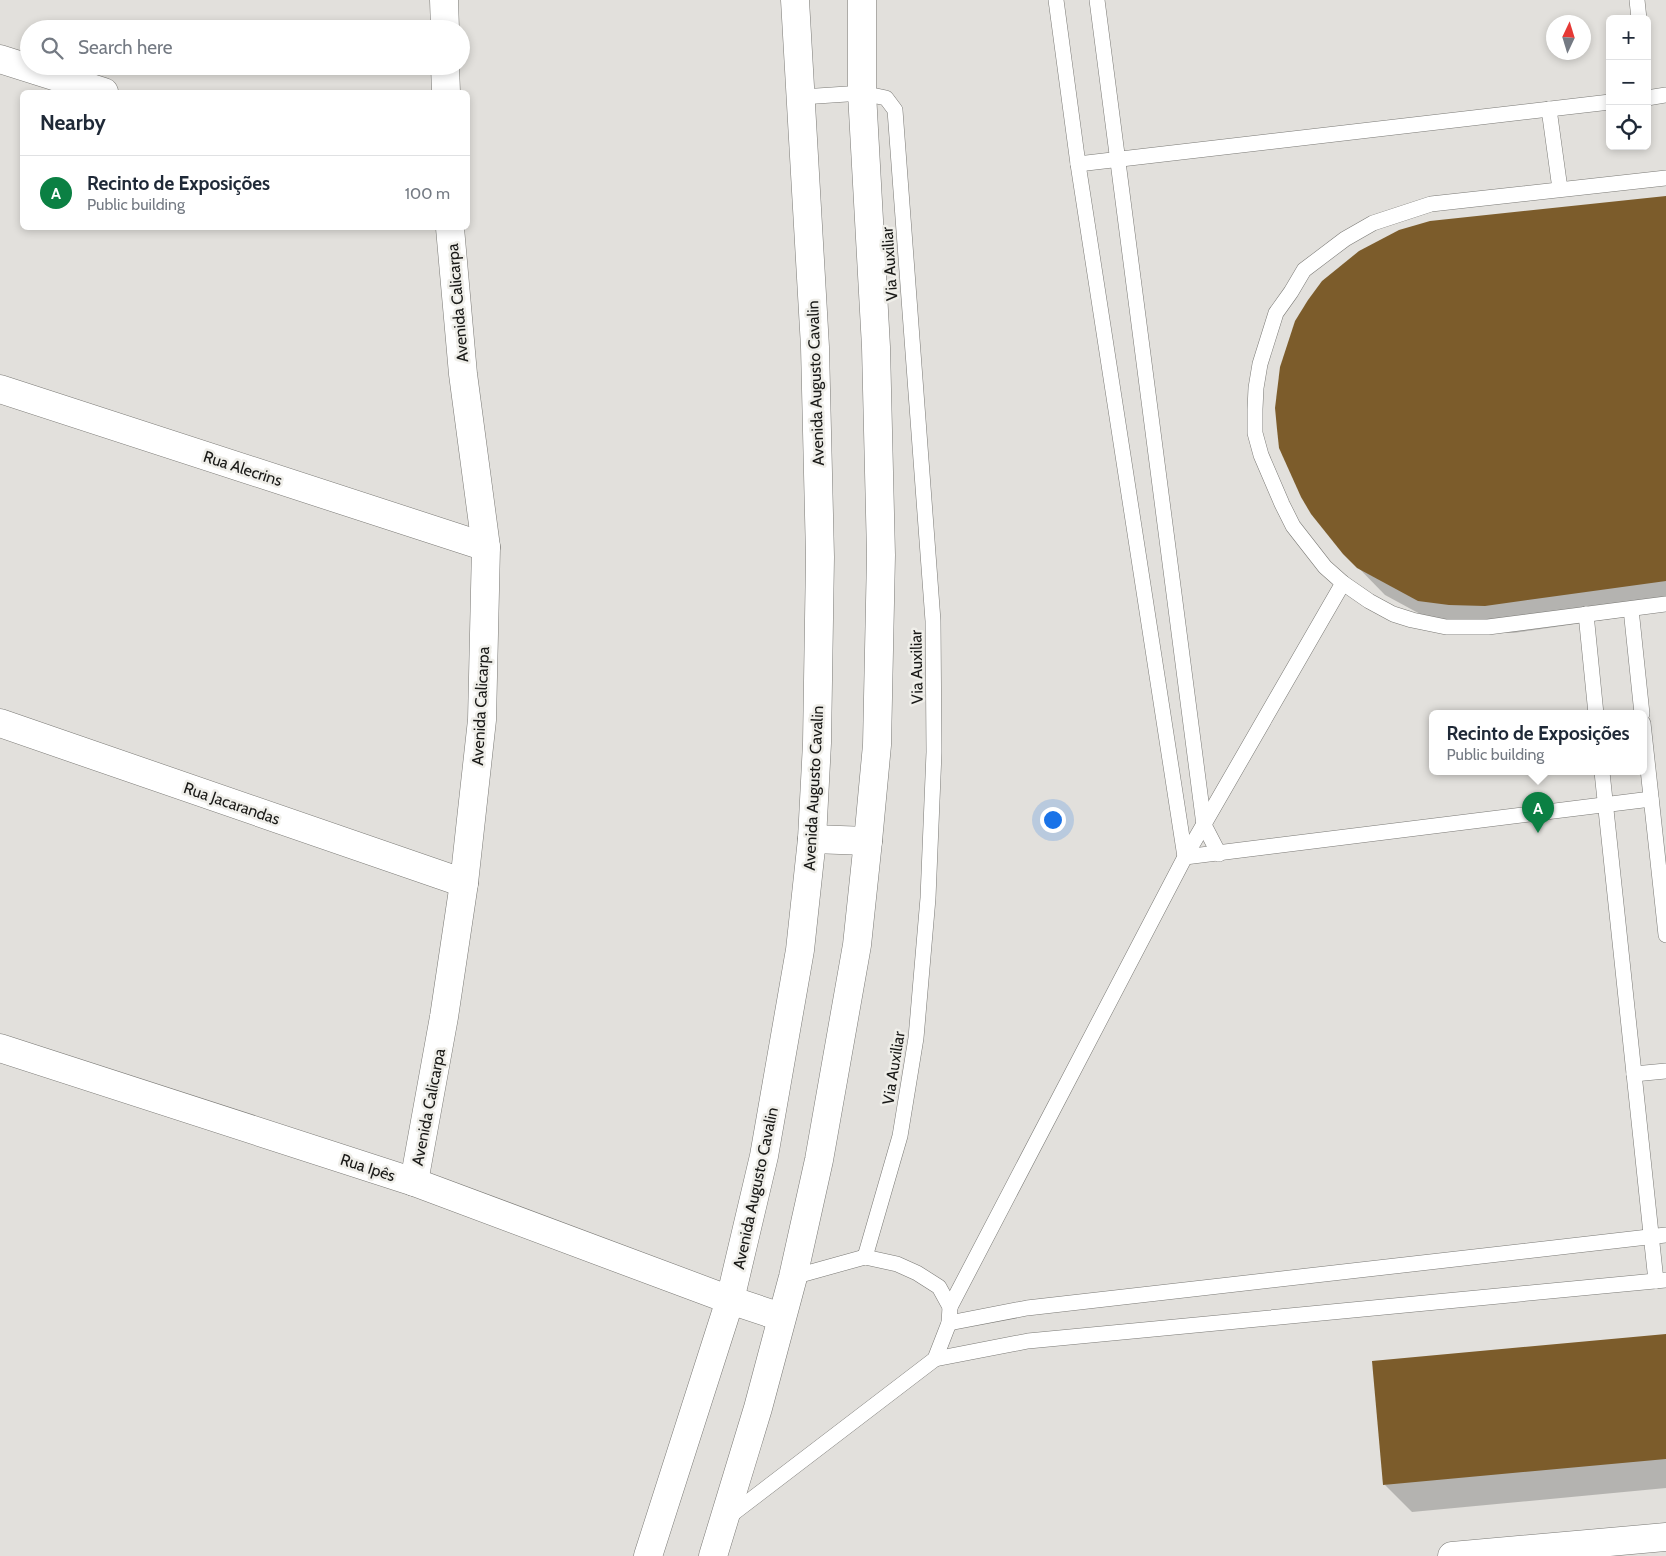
<!DOCTYPE html>
<meta charset="utf-8">
<style>
:root{--surface:#fff;--page:#f2f2f3;--text:#1f2937;--muted:#747a83;--line:#e0e1e3;--accent:#0b8043}
body{margin:0;font-family:Cabin,sans-serif;background:var(--page);color:var(--text)}
.controls{position:absolute;right:15px;top:15px;display:grid;overflow:hidden;border-radius:8px;box-shadow:0 2px 8px #0003}
.controls button{width:45px;height:45px;display:grid;place-items:center;padding:0;border:0;border-bottom:1px solid var(--line);background:var(--surface);color:var(--text);font:25px sans-serif}
.compass{position:absolute;left:1546px;top:15px;width:45px;height:45px;border-radius:50%;background:var(--surface);box-shadow:0 2px 8px #0003;rotate:4deg}
.you{position:absolute;left:1052px;top:819px;width:18px;height:18px;margin:-12px;border:4px solid #fff;border-radius:50%;background:#1a73e8;box-shadow:0 0 0 8px #1a73e833}
.badge{display:grid;place-items:center;width:32px;height:32px;border-radius:50%;background:var(--accent);color:#fff;font-size:16px;font-weight:700}
.pin{position:absolute;translate:-50% -41px;filter:drop-shadow(0 1px 2px #0008)}
.pin::after{content:'';position:absolute;top:26px;width:18px;height:15px;background:inherit;clip-path:polygon(0 0,100% 0,50% 100%)}
.popup{position:absolute;left:1429px;top:710px;width:218px;height:65px;box-sizing:border-box;display:grid;place-content:center;border-radius:8px;background:var(--surface);filter:drop-shadow(0 1px 4px #0005);font-size:16px;white-space:nowrap;color:var(--muted)}
.popup b{font-size:19px;color:var(--text)}
.popup::after{content:'';position:absolute;left:50%;top:100%;margin-left:-10px;border:10px solid transparent;border-top-color:var(--surface)}
.list{margin:0;padding:0;list-style:none}
h2{display:flex;justify-content:space-between;align-items:center;height:65px;margin:0;padding:0 20px;font-size:21px}
h2 small{font-size:16px;font-weight:400;color:var(--muted)}
.list li{display:grid;grid-template-columns:32px 1fr auto;gap:15px;align-items:center;box-sizing:border-box;height:75px;padding:0 20px;border-top:1px solid var(--line)}
.list b{display:block;font-size:19px;white-space:nowrap}
.list p{margin:0;font-size:16px;white-space:nowrap;color:var(--muted)}
.list em{font-size:16px;font-style:normal;color:var(--muted)}
.icon{flex:none;width:28px;height:28px;fill:none;stroke:currentColor;stroke-width:2;stroke-linecap:round;stroke-linejoin:round}
.map{position:relative;flex:none;width:1666px;height:1556px;overflow:hidden}
.search{position:absolute;background:var(--surface);box-shadow:0 2px 8px #0003;left:20px;top:20px;width:450px;height:55px;display:flex;align-items:center;gap:12px;box-sizing:border-box;padding:0 18px;border-radius:28px;color:var(--muted);font-size:19px}
.panel{position:absolute;background:var(--surface);box-shadow:0 2px 8px #0003;left:20px;top:90px;width:450px;height:140px;border-radius:8px}
.map>svg:first-child{display:block}
</style>
<div class="map">
<svg width="1666" height="1556" viewBox="0 0 1666 1556">
<rect width="100%" height="100%" fill="#e2e0dc"/>
<g fill="#0003">
<polygon points="1666,198 1666,611 1513,633 1477,632 1446,628 1385,595 1344,553"/>
<polygon points="1666,1335 1666,1488 1412,1512 1385,1485"/>
</g>
<g fill="#7c5c2b">
<polygon points="1666,196 1666,581 1485,606 1449,605 1418,601 1357,568 1343,554 1311,514 1301,497 1279,448 1277,429 1275,408 1280,367 1295,321 1308,300 1322,281 1359,251 1399,230 1430,221"/>
<polygon points="1666,1334 1666,1459 1383,1485 1372,1361"/>
</g>
<g fill="none" stroke-linecap="round" stroke-linejoin="round">
<g stroke="#7a7975" stroke-width="16">
<g id="service">
<polyline points="1056,0 1078,164 1185,857 1651,799"/>
<polyline points="1097,0 1204,825 1219,854"/>
<polyline points="1637,0 1639,19"/>
<polyline points="802,97 862,93 886,98 895,110 933,621 934,752 928,898 916,1038 900,1136 865,1257"/>
<polyline points="1647,98 1666,95"/>
<polyline points="1549,109 1560,189"/>
<polyline points="1078,164 1610,102"/>
<polyline points="1666,178 1431,204 1373,223 1345,239 1304,270 1291,292 1276,313 1260,364 1256,388 1255,409 1255,433 1261,455 1282,504 1293,526 1325,567 1343,583 1369,601 1393,614 1412,620 1446,627 1488,627 1666,604"/>
<polyline points="1631,609 1642,714"/>
<polyline points="1586,614 1596,714"/>
<polyline points="1643,723 1666,935"/>
<polyline points="1602,772 1656,1281"/>
<polyline points="1634,1074 1666,1071"/>
<polyline points="950,1307 1185,857 1343,583"/>
<polyline points="949,1323 1027,1308 1666,1235"/>
<polyline points="935,1359 1028,1341 1666,1280"/>
<polyline points="727,1518 935,1359 949,1323 950,1307 939,1287 917,1273 897,1264 865,1257 793,1277"/>
</g>
</g>
<g stroke="#7a7975" stroke-width="29">
<g id="minor">
<polyline points="444,0 445,29"/>
<polyline points="0,59 104,92"/>
<polyline points="445,66 446,92"/>
<polyline points="0,389 486,547"/>
<polyline points="0,723 464,883"/>
<polyline points="0,1048 414,1182 730,1300"/>
<polyline points="414,1182 444,1017 464,883 482,720 486,547 463,374 450,228"/>
<polyline points="1452,1556 1666,1537"/>
</g>
</g>
<g stroke="#7a7975" stroke-width="29">
<g id="secondary">
<polyline points="812,839 868,841"/>
<polyline points="730,1300 781,1317"/>
<polyline points="648,1556 730,1300 764,1156 800,950 812,839 817,743 820,557 815,347 795,0"/>
<polyline points="713,1556 758,1408 793,1277 819,1160 857,945 868,841 877,745 881,555 876,347 862,93 862,0"/>
</g>
</g>
<use href="#service" stroke="#fff" stroke-width="15"/>
<use href="#minor" stroke="#fff" stroke-width="28"/>
<use href="#secondary" stroke="#fff" stroke-width="28"/>
</g>
<g text-anchor="middle" stroke-width="5" stroke-linejoin="round" paint-order="stroke">
<g font-size="16" fill="#191917" stroke="#efeee9">
<text transform="translate(889 264) rotate(-94)" y="6">Via Auxiliar</text>
<text transform="translate(457 303) rotate(-95)" y="6">Avenida Calicarpa</text>
<text transform="translate(815 383) rotate(-92)" y="6">Avenida Augusto Cavalin</text>
<text transform="translate(243 468) rotate(18)" y="6">Rua Alecrins</text>
<text transform="translate(916 667) rotate(-91)" y="6">Via Auxiliar</text>
<text transform="translate(480 706) rotate(-87)" y="6">Avenida Calicarpa</text>
<text transform="translate(813 788) rotate(-87)" y="6">Avenida Augusto Cavalin</text>
<text transform="translate(232 803) rotate(19)" y="6">Rua Jacarandas</text>
<text transform="translate(893 1068) rotate(-81)" y="6">Via Auxiliar</text>
<text transform="translate(428 1107) rotate(-79)" y="6">Avenida Calicarpa</text>
<text transform="translate(368 1167) rotate(18)" y="6">Rua Ipês</text>
<text transform="translate(755 1188) rotate(-78)" y="6">Avenida Augusto Cavalin</text>
</g>
</g>
</svg>
<div class="controls">
<button>+</button>
<button>−</button>
<button><svg class="icon" aria-label="locate" viewBox="0 0 24 24"><circle cx="12" cy="12" r="6"/><path d="M12 2v4M12 18v4M2 12h4M18 12h4"/></svg></button>
</div>
<svg class="compass" viewBox="-18 -18 36 36"><path d="M0-13l5 13h-10z" fill="#e53935"/><path d="M0 13l5-13h-10z" fill="#747a83"/></svg>
<div class="you"></div>
<div class="pin badge" style="left:1538px;top:833px">A</div>
<div class="popup"><b>Recinto de Exposições</b>Public building</div>
<div class="search"><svg class="icon" aria-label="search" viewBox="0 0 24 24"><circle cx="10" cy="10" r="6"/><path d="M15 15l6 6"/></svg>Search here</div>
<section class="panel">
<h2>Nearby<small></small></h2>
<ul class="list">
<li><span class="badge">A</span><div><b>Recinto de Exposições</b><p>Public building</p></div><em>100 m</em></li>
</ul>
</section>
</div>
